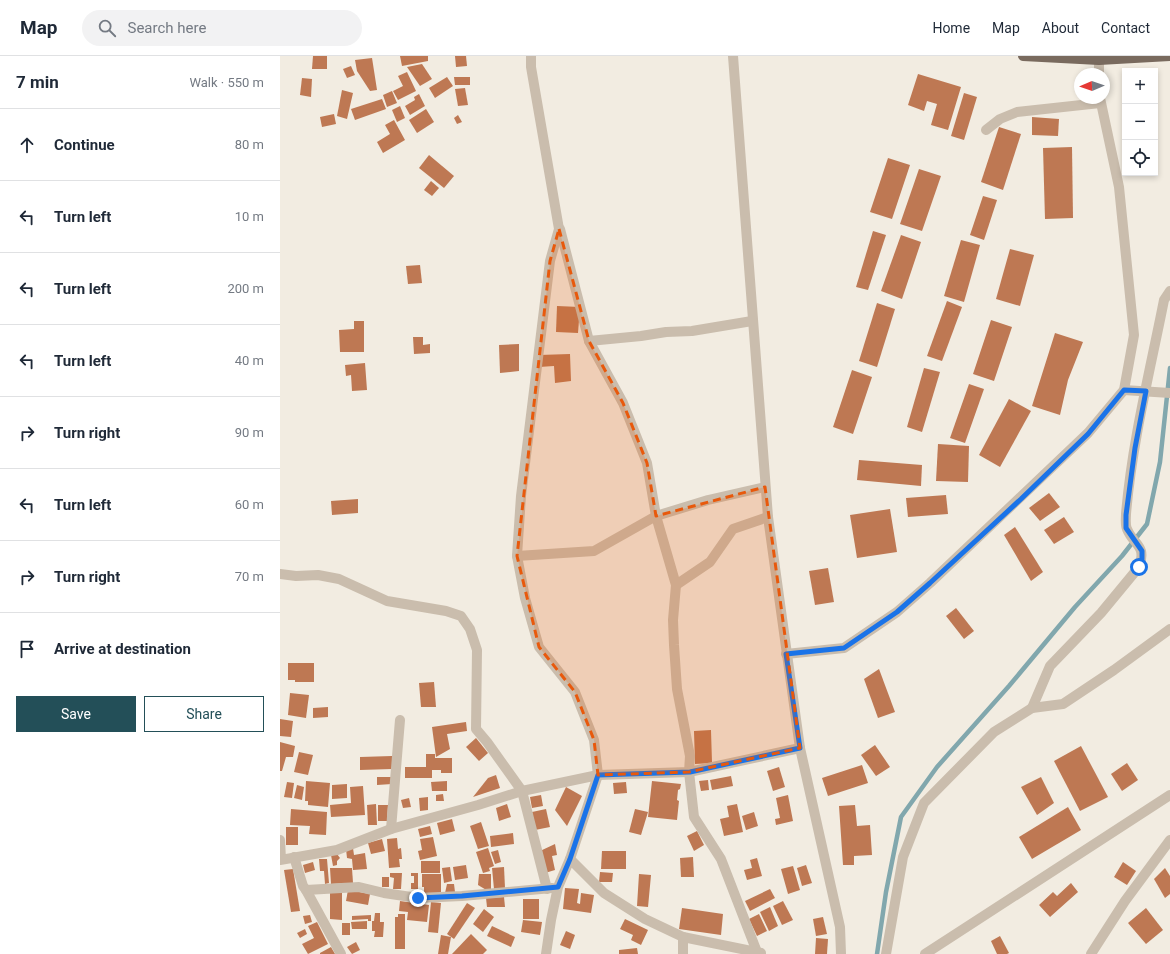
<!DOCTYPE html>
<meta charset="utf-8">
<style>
:root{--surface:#fff;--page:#f2f2f3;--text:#1f2937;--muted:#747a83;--line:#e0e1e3;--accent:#234f58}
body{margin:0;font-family:Roboto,sans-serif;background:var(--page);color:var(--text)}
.controls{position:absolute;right:12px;top:12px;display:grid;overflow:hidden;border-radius:0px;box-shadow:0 2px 6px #0003}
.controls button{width:36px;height:36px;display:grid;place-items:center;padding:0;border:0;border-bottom:1px solid var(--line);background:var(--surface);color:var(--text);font:20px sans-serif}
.compass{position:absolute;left:794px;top:12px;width:36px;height:36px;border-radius:50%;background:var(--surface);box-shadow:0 2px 6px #0003;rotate:268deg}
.stop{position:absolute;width:12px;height:12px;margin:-9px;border:3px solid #1a73e8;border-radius:50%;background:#fff}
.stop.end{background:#1a73e8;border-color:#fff;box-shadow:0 1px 4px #0008}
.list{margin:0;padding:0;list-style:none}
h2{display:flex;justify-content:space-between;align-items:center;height:52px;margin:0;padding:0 16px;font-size:17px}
h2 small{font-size:13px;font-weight:400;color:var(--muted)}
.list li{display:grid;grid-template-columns:26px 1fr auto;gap:12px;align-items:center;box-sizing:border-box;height:72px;padding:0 16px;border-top:1px solid var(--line)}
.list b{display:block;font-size:15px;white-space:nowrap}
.list em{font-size:13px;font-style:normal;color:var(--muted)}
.actions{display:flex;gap:8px;padding:12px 16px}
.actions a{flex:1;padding:9px 0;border:1px solid var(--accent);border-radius:0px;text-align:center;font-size:14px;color:var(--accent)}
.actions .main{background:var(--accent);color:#fff}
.icon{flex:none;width:22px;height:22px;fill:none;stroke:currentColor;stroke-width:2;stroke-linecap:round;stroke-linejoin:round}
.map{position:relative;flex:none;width:890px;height:898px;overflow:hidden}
header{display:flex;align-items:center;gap:24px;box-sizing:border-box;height:56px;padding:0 20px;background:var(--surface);border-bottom:1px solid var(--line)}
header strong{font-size:19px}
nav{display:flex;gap:22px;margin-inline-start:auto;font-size:14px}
.search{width:280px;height:36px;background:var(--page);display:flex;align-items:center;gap:10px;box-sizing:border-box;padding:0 14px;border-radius:22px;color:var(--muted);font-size:15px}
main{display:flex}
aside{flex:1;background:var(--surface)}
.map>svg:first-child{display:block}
</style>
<header>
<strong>Map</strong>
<div class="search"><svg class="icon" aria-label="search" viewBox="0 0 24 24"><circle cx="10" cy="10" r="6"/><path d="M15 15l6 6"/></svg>Search here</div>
<nav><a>Home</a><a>Map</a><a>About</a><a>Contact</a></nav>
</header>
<main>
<aside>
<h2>7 min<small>Walk · 550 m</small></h2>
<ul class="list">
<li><svg class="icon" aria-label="ahead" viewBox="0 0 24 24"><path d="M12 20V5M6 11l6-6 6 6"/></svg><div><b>Continue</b></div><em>80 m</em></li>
<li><svg class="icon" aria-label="left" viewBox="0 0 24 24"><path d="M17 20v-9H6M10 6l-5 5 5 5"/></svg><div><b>Turn left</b></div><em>10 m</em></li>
<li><svg class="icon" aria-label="left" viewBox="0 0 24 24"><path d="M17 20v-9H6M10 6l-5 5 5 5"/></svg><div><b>Turn left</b></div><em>200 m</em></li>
<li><svg class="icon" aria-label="left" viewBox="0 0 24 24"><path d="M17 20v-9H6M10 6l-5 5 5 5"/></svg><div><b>Turn left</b></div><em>40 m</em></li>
<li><svg class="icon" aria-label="right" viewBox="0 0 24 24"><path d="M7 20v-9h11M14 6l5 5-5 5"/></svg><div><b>Turn right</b></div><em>90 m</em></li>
<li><svg class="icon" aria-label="left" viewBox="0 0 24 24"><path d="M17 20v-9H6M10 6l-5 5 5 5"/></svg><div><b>Turn left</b></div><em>60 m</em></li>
<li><svg class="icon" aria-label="right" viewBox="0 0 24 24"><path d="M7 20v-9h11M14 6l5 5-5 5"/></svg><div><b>Turn right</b></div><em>70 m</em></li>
<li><svg class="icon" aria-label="arrive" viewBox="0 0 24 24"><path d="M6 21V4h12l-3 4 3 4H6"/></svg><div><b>Arrive at destination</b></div></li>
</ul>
<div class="actions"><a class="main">Save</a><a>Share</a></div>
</aside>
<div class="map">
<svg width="890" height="898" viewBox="0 0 890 898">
<rect width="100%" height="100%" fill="#f2ece1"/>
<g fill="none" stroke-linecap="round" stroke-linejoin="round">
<polyline stroke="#81a7ad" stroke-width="4.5" points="597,898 606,836 621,761 657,711 729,630 795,551 842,500 867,468 880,406 890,312"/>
</g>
<g fill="#be7853">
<polygon points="33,0 47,0 47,13 32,13"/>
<polygon points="120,0 148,0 148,5 122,10"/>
<polygon points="175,0 186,0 187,10 176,11"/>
<polygon points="92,2 97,34 90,35 77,15 75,4"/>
<polygon points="142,8 152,23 140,30 127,11"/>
<polygon points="71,10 75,19 67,22 63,13"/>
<polygon points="127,16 136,35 118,44 113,35 123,30 118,20"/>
<polygon points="638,18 681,31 668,74 651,69 657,48 647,45 644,55 628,49"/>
<polygon points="167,21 173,30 155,42 149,32"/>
<polygon points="174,21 190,21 190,29 175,29"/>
<polygon points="22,22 32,23 31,41 20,39"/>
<polygon points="185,32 188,49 178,50 175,33"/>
<polygon points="62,34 73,37 67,63 57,60"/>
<polygon points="112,35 117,47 107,51 103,39"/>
<polygon points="684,37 697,41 684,84 671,80"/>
<polygon points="139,38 145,50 130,59 125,50 135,44 134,41"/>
<polygon points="102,43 106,53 75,64 71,53"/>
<polygon points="120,50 125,62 117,66 112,54"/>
<polygon points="146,53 154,66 137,77 129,64"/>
<polygon points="54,58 56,68 42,71 40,61"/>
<polygon points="178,59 182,66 177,68 174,62"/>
<polygon points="752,61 779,63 778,80 752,79"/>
<polygon points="114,64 125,84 103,97 97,86 110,78 105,69"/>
<polygon points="719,71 741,78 723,134 701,126"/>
<polygon points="792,91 793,162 765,163 763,92"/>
<polygon points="149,99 174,120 164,132 139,112"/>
<polygon points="608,102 630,109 612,163 590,156"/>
<polygon points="639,113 661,120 642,175 620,168"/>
<polygon points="151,125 159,132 152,140 144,134"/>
<polygon points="703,140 717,144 704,184 690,179"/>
<polygon points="593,175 606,179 588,234 576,231"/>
<polygon points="621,179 641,186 622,243 601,235"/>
<polygon points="681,184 700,189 684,246 664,240"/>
<polygon points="730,193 754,199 740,250 716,243"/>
<polygon points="140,209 142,227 128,228 126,210"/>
<polygon points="667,245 682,251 662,305 647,300"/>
<polygon points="597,247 615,253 597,311 579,305"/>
<polygon points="277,250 300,251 298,277 276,276"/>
<polygon points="711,264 732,271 714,325 693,318"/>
<polygon points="74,265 84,265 84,296 60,296 59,274 74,273"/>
<polygon points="775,277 803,286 788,324 780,359 752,350"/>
<polygon points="133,281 143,281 143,289 150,288 150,297 134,298"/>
<polygon points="239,288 239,315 220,317 219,289"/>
<polygon points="290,298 291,325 275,327 274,310 259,311 259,299"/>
<polygon points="85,307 87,334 72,335 71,319 66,320 65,309"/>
<polygon points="644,312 660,316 642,376 627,371"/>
<polygon points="572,314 592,321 573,378 553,371"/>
<polygon points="689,328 704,333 685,387 670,382"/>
<polygon points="729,343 751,355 720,411 699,399"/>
<polygon points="658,388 689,390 688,426 656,425"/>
<polygon points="579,404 642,409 641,430 577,424"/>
<polygon points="769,437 780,451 760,465 749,452"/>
<polygon points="666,439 668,458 628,461 626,442"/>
<polygon points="78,443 78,457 52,459 51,445"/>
<polygon points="610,453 617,496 577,502 570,459"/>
<polygon points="784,461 794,476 774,488 764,474"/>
<polygon points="735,471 763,516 751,525 724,479"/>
<polygon points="548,512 554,546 535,549 529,515"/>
<polygon points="676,552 694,575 684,583 666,560"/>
<polygon points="8,607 34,607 34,626 15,626 15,624 8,624"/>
<polygon points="599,613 615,656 598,662 584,623"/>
<polygon points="154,626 156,651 141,651 139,627"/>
<polygon points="10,637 29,639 26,662 8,659"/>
<polygon points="48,651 48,661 33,662 33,652"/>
<polygon points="0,663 13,665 11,681 0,680"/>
<polygon points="186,666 187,675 167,678 170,693 156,701 152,671"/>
<polygon points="431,674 432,707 415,708 414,675"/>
<polygon points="196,682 208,697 199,705 186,691"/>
<polygon points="0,686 15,690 13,701 6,701 2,715 0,715"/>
<polygon points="595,689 610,711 596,720 581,699"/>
<polygon points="801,690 828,741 800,755 774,705"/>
<polygon points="19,696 33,699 28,719 14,716"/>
<polygon points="146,698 155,698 155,702 172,702 172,717 161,717 161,714 152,714 152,722 125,722 125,711 146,711"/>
<polygon points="112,700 112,713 80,714 80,701"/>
<polygon points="847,707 858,724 842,735 831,718"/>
<polygon points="582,709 588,727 548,740 542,722"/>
<polygon points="499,711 505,731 493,735 487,715"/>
<polygon points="216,719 220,732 193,741 208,722"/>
<polygon points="451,720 453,730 432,734 430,724"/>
<polygon points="97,721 112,721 112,728 97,729"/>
<polygon points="761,721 774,747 757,759 741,731"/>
<polygon points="428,724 429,734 421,735 419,725"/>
<polygon points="26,725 50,727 48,751 28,749 28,745 25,745"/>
<polygon points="167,725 167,735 152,735 151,726"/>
<polygon points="372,725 401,728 400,733 398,734 397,744 399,745 397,764 368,761"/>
<polygon points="7,726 14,727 12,742 4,741"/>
<polygon points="346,726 347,737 334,738 333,727"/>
<polygon points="67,728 67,742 52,743 52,729"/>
<polygon points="17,729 24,731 22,744 14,742"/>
<polygon points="83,730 85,759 51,761 50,749 71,747 70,731"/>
<polygon points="286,731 302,740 287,770 275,754"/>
<polygon points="163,738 164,745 156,745 156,739"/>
<polygon points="261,739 263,750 252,752 250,741"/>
<polygon points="508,739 513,765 496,769 495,763 500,762 496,742"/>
<polygon points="148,741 148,754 140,755 139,742"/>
<polygon points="129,742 131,751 123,752 121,744"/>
<polygon points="96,748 97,769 88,769 87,749"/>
<polygon points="227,748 231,761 219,765 216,752"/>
<polygon points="457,748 463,776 444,780 440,763 449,761 447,750"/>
<polygon points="98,749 108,749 107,765 98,765"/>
<polygon points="575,749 577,770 590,769 592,799 574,800 574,809 563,809 559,750"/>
<polygon points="788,751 801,774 752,803 739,781"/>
<polygon points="11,753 47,756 46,779 29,778 30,770 10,769"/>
<polygon points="266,753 270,771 255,774 252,756"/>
<polygon points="355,753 368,756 361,779 349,776"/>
<polygon points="474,756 478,770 466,774 462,760"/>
<polygon points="172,763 175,775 160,779 157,767"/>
<polygon points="201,766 209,790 198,793 190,770"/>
<polygon points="150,770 152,778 140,781 138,773"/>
<rect x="6" y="771" width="12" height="18"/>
<polygon points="417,775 424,789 414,795 407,780"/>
<polygon points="233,777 234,788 211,791 210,780"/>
<polygon points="153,781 157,800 140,804 138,795 142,794 140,783"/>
<polygon points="117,782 118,793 121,792 122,803 119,803 120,811 109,812 107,783"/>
<polygon points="102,783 105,795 91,798 88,787"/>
<polygon points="275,788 277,799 272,800 275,814 265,817 260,795"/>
<polygon points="73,792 74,799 85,797 87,813 73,814 72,803 67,802 66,793"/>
<polygon points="208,792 214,810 209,812 210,815 203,817 196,796"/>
<polygon points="218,794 221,806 215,808 211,796"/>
<polygon points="322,795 346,795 346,813 321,813"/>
<polygon points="57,798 60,802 57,805 57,809 53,810 51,799"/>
<polygon points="413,801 414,821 401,821 400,802"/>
<polygon points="477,802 482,820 467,824 464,814 472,812 470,804"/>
<polygon points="39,803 47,803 49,827 45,828 44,815 40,815"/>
<rect x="141" y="805" width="19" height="12"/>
<polygon points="33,806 35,814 25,817 23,809"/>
<polygon points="843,806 856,815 847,829 834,821"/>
<polygon points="186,809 188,822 175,824 173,811"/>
<polygon points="526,809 532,827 522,830 517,812"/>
<polygon points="513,810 520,834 508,838 501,813"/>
<polygon points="170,811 172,825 164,827 162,812"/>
<polygon points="224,811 225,832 214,833 212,812"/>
<polygon points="50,812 72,812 73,827 51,828"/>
<polygon points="885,812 890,820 890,838 885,842 874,823"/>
<polygon points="13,813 20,855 11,856 4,814"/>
<polygon points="320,816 333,817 332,826 319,826"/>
<polygon points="110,817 122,817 121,833 113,833 114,822 110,821"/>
<polygon points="131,817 138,817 138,833 131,833 131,827 134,827 134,820 131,820"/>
<polygon points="142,818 161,818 161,837 144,837 144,831 142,831"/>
<polygon points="199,818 211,818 211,835 208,835 198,829"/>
<polygon points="359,818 371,819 368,851 357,850"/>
<rect x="102" y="821" width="7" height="10"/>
<polygon points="791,827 798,836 770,861 759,849 773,836 777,840"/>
<polygon points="167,828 174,828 175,836 165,837"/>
<polygon points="285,832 299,833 297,847 300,848 301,837 314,839 311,857 283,853"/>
<polygon points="490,833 495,842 470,855 465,845"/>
<polygon points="68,834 90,838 88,849 66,845"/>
<polygon points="50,835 62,835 62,864 50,863"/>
<polygon points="224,841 225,851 207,851 206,842"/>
<rect x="243" y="843" width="16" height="20"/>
<polygon points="120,845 149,849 147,866 127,864 128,856 119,855"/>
<polygon points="503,845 513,864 502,869 493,850"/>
<polygon points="151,846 161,847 158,877 148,876"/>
<polygon points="187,847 195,852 174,883 167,878"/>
<polygon points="490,851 498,870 489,875 480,856"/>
<polygon points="402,852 443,858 441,879 399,873"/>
<polygon points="866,852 883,874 866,888 848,867"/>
<polygon points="204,853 214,861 203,876 193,868"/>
<polygon points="95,857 100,857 100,866 104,866 103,881 94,881 95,875 92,875 92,865 94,865"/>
<polygon points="118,858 125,858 125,893 115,893 115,861 118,861"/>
<polygon points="479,858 487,875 477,880 469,863"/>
<polygon points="30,859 32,866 25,868 23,860"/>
<polygon points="91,859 91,865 88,865 88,863 72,864 72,860"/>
<polygon points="543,861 547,878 536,880 533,863"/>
<polygon points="345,863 368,874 361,889 351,884 353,879 340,873"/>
<polygon points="243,864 262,866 260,879 241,876"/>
<polygon points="87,865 87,873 72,873 71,866"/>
<polygon points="37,866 48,888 28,898 22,888 34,882 28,870"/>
<rect x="62" y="867" width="8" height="12"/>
<polygon points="212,870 235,881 231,891 207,880"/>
<polygon points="25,873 27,878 20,882 17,877"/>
<polygon points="286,875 295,879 290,893 280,889"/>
<polygon points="191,878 207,894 203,898 172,898"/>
<polygon points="161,879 171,881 168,898 158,898"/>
<polygon points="720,880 729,897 727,898 717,898 711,885"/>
<polygon points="536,882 548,883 547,898 535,898"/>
<polygon points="76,886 80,894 72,898 67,891"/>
<polygon points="51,891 55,898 40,898 40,897"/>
<polygon points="357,892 358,898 339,898 339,894"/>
</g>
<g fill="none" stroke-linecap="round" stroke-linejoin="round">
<g stroke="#cabdad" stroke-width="10">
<polyline points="251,0 251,11 279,173 270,205 241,440 237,500 245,542 259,591 295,636 314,684 318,719 290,803 278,831 271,864 266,898"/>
<polyline points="453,0 488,461 520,692 560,871 561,898"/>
<polyline points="819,0 819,18"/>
<polyline points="706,74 720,63 737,56 820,47"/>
<polyline points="280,173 309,285 343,347 367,407 376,460 396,529 393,564 394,589 397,633 410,700 409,716 414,761 441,803 477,896"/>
<polyline points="309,285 361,280 386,276 412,275 472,265"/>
<polyline points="844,334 890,337"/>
<polyline points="237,500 314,495 376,460 428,444 485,431"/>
<polyline points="0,518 16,520 38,519 59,523 107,545 166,555 181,560 190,573 197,594 196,673 207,686 242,735 267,833"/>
<polyline points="396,529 430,506 453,473 488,461"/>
<polyline points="506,598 564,592 617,556 650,527 808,377 844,334 854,279 839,131 820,42"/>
<path d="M752,652L770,610L821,557L859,511C867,489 854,490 847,473C845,469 846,462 846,458C852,386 870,315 884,244L890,235"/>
<polyline points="111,773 120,664"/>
<polyline points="0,784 1,803"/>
<polyline points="14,801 23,830 26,834 79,831 104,837 138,842 182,840 272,832"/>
<polyline points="290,803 324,837 365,863 403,881 481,897"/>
<polyline points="0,804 57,794 111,773 198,749 242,735 318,719 409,716 520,692"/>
<polyline points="26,834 61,898"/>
<polyline points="403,898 403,881"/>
<polyline points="606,898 623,801 644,747 714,676 752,652 783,648 834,614 890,573"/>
<polyline points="645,898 890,739"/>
<polyline points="811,898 845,845 890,784"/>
</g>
<polyline stroke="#796a5e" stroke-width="10" points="743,0 819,4 890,0"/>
</g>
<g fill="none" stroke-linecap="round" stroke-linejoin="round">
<polyline stroke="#1a73e8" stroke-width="5" points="138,842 182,840 278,831 290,803 318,719 410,716 520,692 506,598 564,592 617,556 650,527 741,443 808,378 844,334 866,335 855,392 846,459 846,472 862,495 862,503 859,511"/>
</g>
<path fill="#e8590c" fill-opacity="0.2" stroke="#e8590c" stroke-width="3" stroke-dasharray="8 5" stroke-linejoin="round" d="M279,173L309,285L343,347L367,407L376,460L485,431L520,692L409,716L318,719L314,684L295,636L259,591L237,500L270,205Z"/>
</svg>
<div class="controls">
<button>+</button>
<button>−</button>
<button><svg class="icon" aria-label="locate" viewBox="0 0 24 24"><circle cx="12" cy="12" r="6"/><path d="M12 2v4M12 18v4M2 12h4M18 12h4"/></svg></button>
</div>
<svg class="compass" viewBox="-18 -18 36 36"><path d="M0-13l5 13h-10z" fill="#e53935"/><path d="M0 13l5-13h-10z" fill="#747a83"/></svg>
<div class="stop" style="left:859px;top:511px"></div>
<div class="stop end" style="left:138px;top:842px"></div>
</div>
</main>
